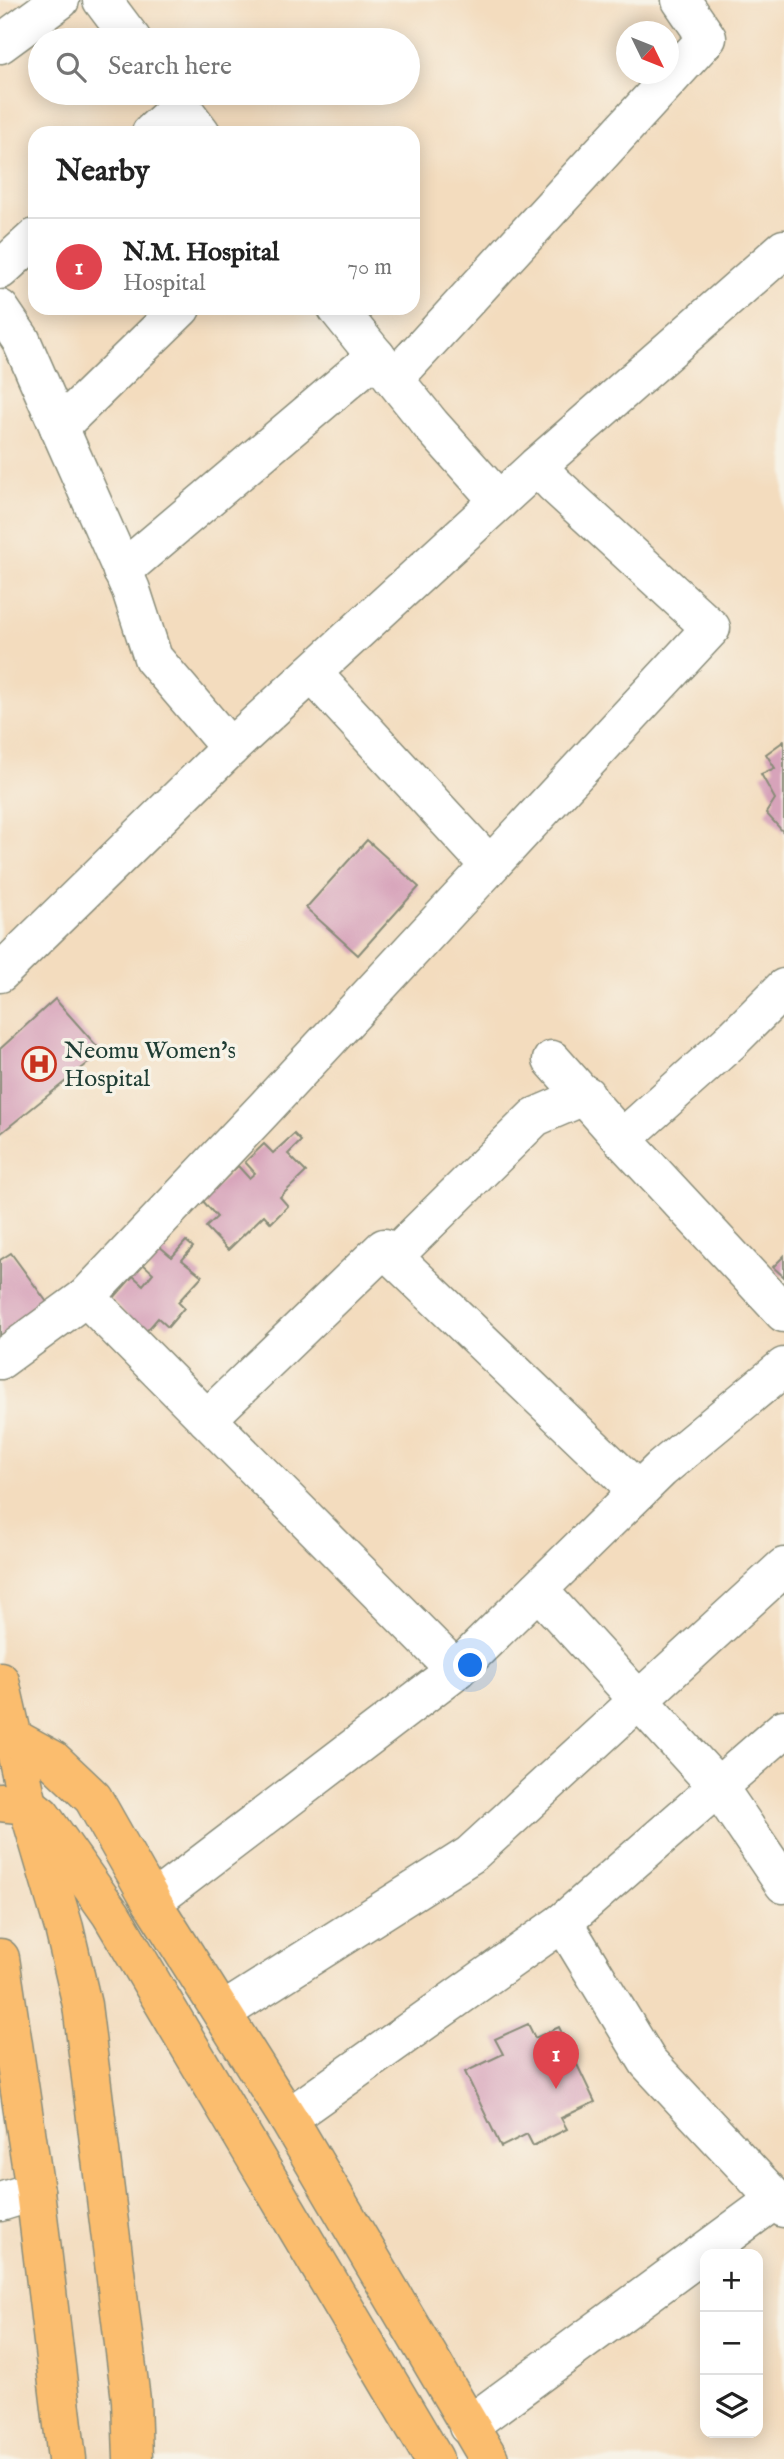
<!DOCTYPE html>
<meta charset="utf-8">
<style>
:root{--surface:#fff;--page:#f2f2f2;--text:#222;--muted:#767676;--line:#e0e0e0;--accent:#db2777}
body{margin:0;font-family:"IM FELL English",serif;background:var(--page);color:var(--text)}
.controls{position:absolute;right:21px;bottom:21px;display:grid;overflow:hidden;border-radius:14px;box-shadow:0 4px 18px #0003}
.controls button{width:63px;height:63px;display:grid;place-items:center;padding:0;border:0;border-bottom:2px solid var(--line);background:var(--surface);color:var(--text);font:35px sans-serif}
.compass{position:absolute;left:616px;top:21px;width:63px;height:63px;border-radius:50%;background:var(--surface);box-shadow:0 4px 18px #0003;rotate:133deg}
.you{position:absolute;left:471px;top:1666px;width:24px;height:24px;margin:-18px;border:5px solid #fff;border-radius:50%;background:#1a73e8;box-shadow:0 0 0 10px #1a73e833}
.badge{display:grid;place-items:center;width:46px;height:46px;border-radius:50%;background:var(--accent);color:#fff;font-size:23px;font-weight:700}
.pin{position:absolute;translate:-50% -58px;filter:drop-shadow(0 2px 4px #0008)}
.pin::after{content:'';position:absolute;top:37px;width:24px;height:21px;background:inherit;clip-path:polygon(0 0,100% 0,50% 100%)}
.list{margin:0;padding:0;list-style:none}
h2{display:flex;justify-content:space-between;align-items:center;height:91px;margin:0;padding:0 28px;font-size:30px}
h2 small{font-size:23px;font-weight:400;color:var(--muted)}
.list li{display:grid;grid-template-columns:46px 1fr auto;gap:21px;align-items:center;box-sizing:border-box;height:98px;padding:0 28px;border-top:2px solid var(--line)}
.list b{display:block;font-size:26px;white-space:nowrap}
.list p{margin:0;font-size:23px;white-space:nowrap;color:var(--muted)}
.list em{font-size:23px;font-style:normal;color:var(--muted)}
.icon{flex:none;width:38px;height:38px;fill:none;stroke:currentColor;stroke-width:2;stroke-linecap:round;stroke-linejoin:round}
.map{position:relative;flex:none;width:784px;height:2459px;overflow:hidden}
.search{position:absolute;background:var(--surface);box-shadow:0 4px 18px #0003;left:28px;top:28px;width:392px;height:77px;display:flex;align-items:center;gap:18px;box-sizing:border-box;padding:0 24px;border-radius:38px;color:var(--muted);font-size:26px}
.panel{position:absolute;background:var(--surface);box-shadow:0 4px 18px #0003;left:28px;top:126px;width:392px;height:189px;border-radius:21px}
.map>svg:first-child{display:block}
</style>
<div class="map">
<svg width="784" height="2459" viewBox="0 0 784 2459">
<rect width="100%" height="100%" fill="#f7f3e8"/>
<filter id="ink" filterUnits="userSpaceOnUse"><feTurbulence type="fractalNoise" baseFrequency=".0143" numOctaves="2"/><feDisplacementMap in="SourceGraphic" scale="14" xChannelSelector="R" yChannelSelector="G"/><feConvolveMatrix kernelMatrix="1 2 1 2 8 2 1 2 1" color-interpolation-filters="sRGB"/></filter>
<filter id="wash" filterUnits="userSpaceOnUse"><feTurbulence type="fractalNoise" baseFrequency=".00686" numOctaves="4" result="noise"/><feDisplacementMap in="SourceGraphic" scale="28" xChannelSelector="R" yChannelSelector="G"/><feGaussianBlur stdDeviation="1.57" result="paint"/><feColorMatrix in="noise" values="0 0 0 0 0 0 0 0 0 0 0 0 0 0 0 0 0 1.4 0 .05"/><feComposite in="paint" operator="in"/></filter>
<g filter="url(#wash)">
<rect width="100%" height="100%" fill="#f3dcbe"/>
<g id="blocks">
<g fill="#d7a3ba">
<polygon points="784,741 784,833 766,813 775,799 761,774 775,768 766,754"/>
<polygon points="367,840 419,887 358,955 306,908"/>
<polygon points="55,999 102,1052 0,1134 0,1049"/>
<polygon points="294,1134 301,1141 288,1154 306,1172 280,1197 288,1206 271,1223 264,1215 228,1250 206,1227 217,1217 202,1200 238,1166 249,1178 255,1173 245,1162 264,1144 273,1153"/>
<polygon points="186,1241 193,1247 182,1260 202,1276 178,1302 184,1308 168,1327 158,1318 144,1334 112,1300 133,1276 143,1285 153,1273 143,1264 159,1246 172,1257"/>
<polygon points="11,1253 49,1305 0,1340 0,1260"/>
<polygon points="784,1256 784,1277 773,1267"/>
<polygon points="528,2024 535,2038 559,2027 595,2102 561,2118 567,2129 533,2146 527,2134 501,2147 465,2072 503,2054 495,2039"/>
</g>
</g>
</g>
<g filter="url(#ink)">
<use href="#blocks" fill-opacity="0" stroke="#898c79" stroke-width="2"/>
<g fill="none" stroke-linecap="round" stroke-linejoin="round">
<g stroke="#898c79" stroke-width="41">
<g id="minor">
<polyline points="102,0 132,40"/>
<polyline points="0,44 60,0"/>
<polyline points="171,93 201,133"/>
<polyline points="151,133 181,106"/>
<polyline points="0,270 35,238"/>
<polyline points="337,308 431,425 499,501"/>
<polyline points="0,309 21,340 59,427 131,590 153,658 230,748"/>
<polyline points="394,379 707,38 681,0"/>
<polyline points="59,427 181,308"/>
<polyline points="122,571 376,356"/>
<polyline points="312,673 489,865"/>
<polyline points="0,973 230,748 537,466 784,249"/>
<polyline points="552,1060 622,1139 784,1313"/>
<polyline points="622,1139 730,1042 784,988"/>
<polyline points="393,1257 535,1117 586,1095"/>
<polyline points="86,1297 456,1670"/>
<polyline points="0,1360 86,1297 266,1107 711,628 554,484 537,466"/>
<polyline points="207,1419 384,1248 638,1491"/>
<polyline points="538,1590 718,1787 784,1884"/>
<polyline points="152,1902 456,1670 661,1469 784,1367"/>
<polyline points="563,1922 784,1729"/>
<polyline points="223,2012 470,1855 784,1567"/>
<polyline points="288,2118 563,1922 648,2062 784,2208"/>
<polyline points="0,2202 35,2191"/>
<polyline points="468,2426 776,2199"/>
</g>
</g>
<g stroke="#898c79" stroke-width="41">
<g id="major">
<polyline points="0,1681 30,1813 64,1928 82,2005 131,2400 133,2459"/>
<polyline points="0,1739 13,1738 53,1760 93,1798 152,1902 288,2118 489,2459"/>
<polyline points="0,1802 28,1805 41,1815 111,1914 434,2459"/>
<polyline points="0,1958 35,2191 67,2459"/>
</g>
</g>
<use href="#minor" stroke="#fff" stroke-width="38"/>
<use href="#major" stroke="#fbbd6e" stroke-width="38"/>
</g>
</g>
<defs>
<g id="hospital-ring" transform="scale(1.75)"><circle r="9.5" fill="#f7f3e8" stroke="#c8321e" stroke-width="1.5"/><path d="M-5-5h3v3.5h4V-5h3V5h-3V1.5h-4V5h-3Z" fill="#c8321e"/></g>
</defs>
<g fill-rule="evenodd">
<use href="#hospital-ring" x="39" y="1064"/>
</g>
<g text-anchor="middle" stroke-width="7" stroke-linejoin="round" paint-order="stroke">
<g font-size="24" fill="#1f3d34" stroke="#f7f3e8" text-anchor="start">
<text x="64" y="1058">Neomu Women's<tspan x="64" dy="28">Hospital</tspan></text>
</g>
</g>
</svg>
<div class="controls">
<button>+</button>
<button>−</button>
<button><svg class="icon" aria-label="layers" viewBox="0 0 24 24"><path d="M12 4l9 5-9 5-9-5zM3 14l9 5 9-5"/></svg></button>
</div>
<svg class="compass" viewBox="-18 -18 36 36"><path d="M0-13l5 13h-10z" fill="#e53935"/><path d="M0 13l5-13h-10z" fill="#767676"/></svg>
<div class="you"></div>
<div class="pin badge" style="left:556px;top:2089px;background:#e0444e">1</div>
<div class="search"><svg class="icon" aria-label="search" viewBox="0 0 24 24"><circle cx="10" cy="10" r="6"/><path d="M15 15l6 6"/></svg>Search here</div>
<section class="panel">
<h2>Nearby<small></small></h2>
<ul class="list">
<li><span class="badge" style="background:#e0444e">1</span><div><b>N.M. Hospital</b><p>Hospital</p></div><em>70 m</em></li>
</ul>
</section>
</div>
